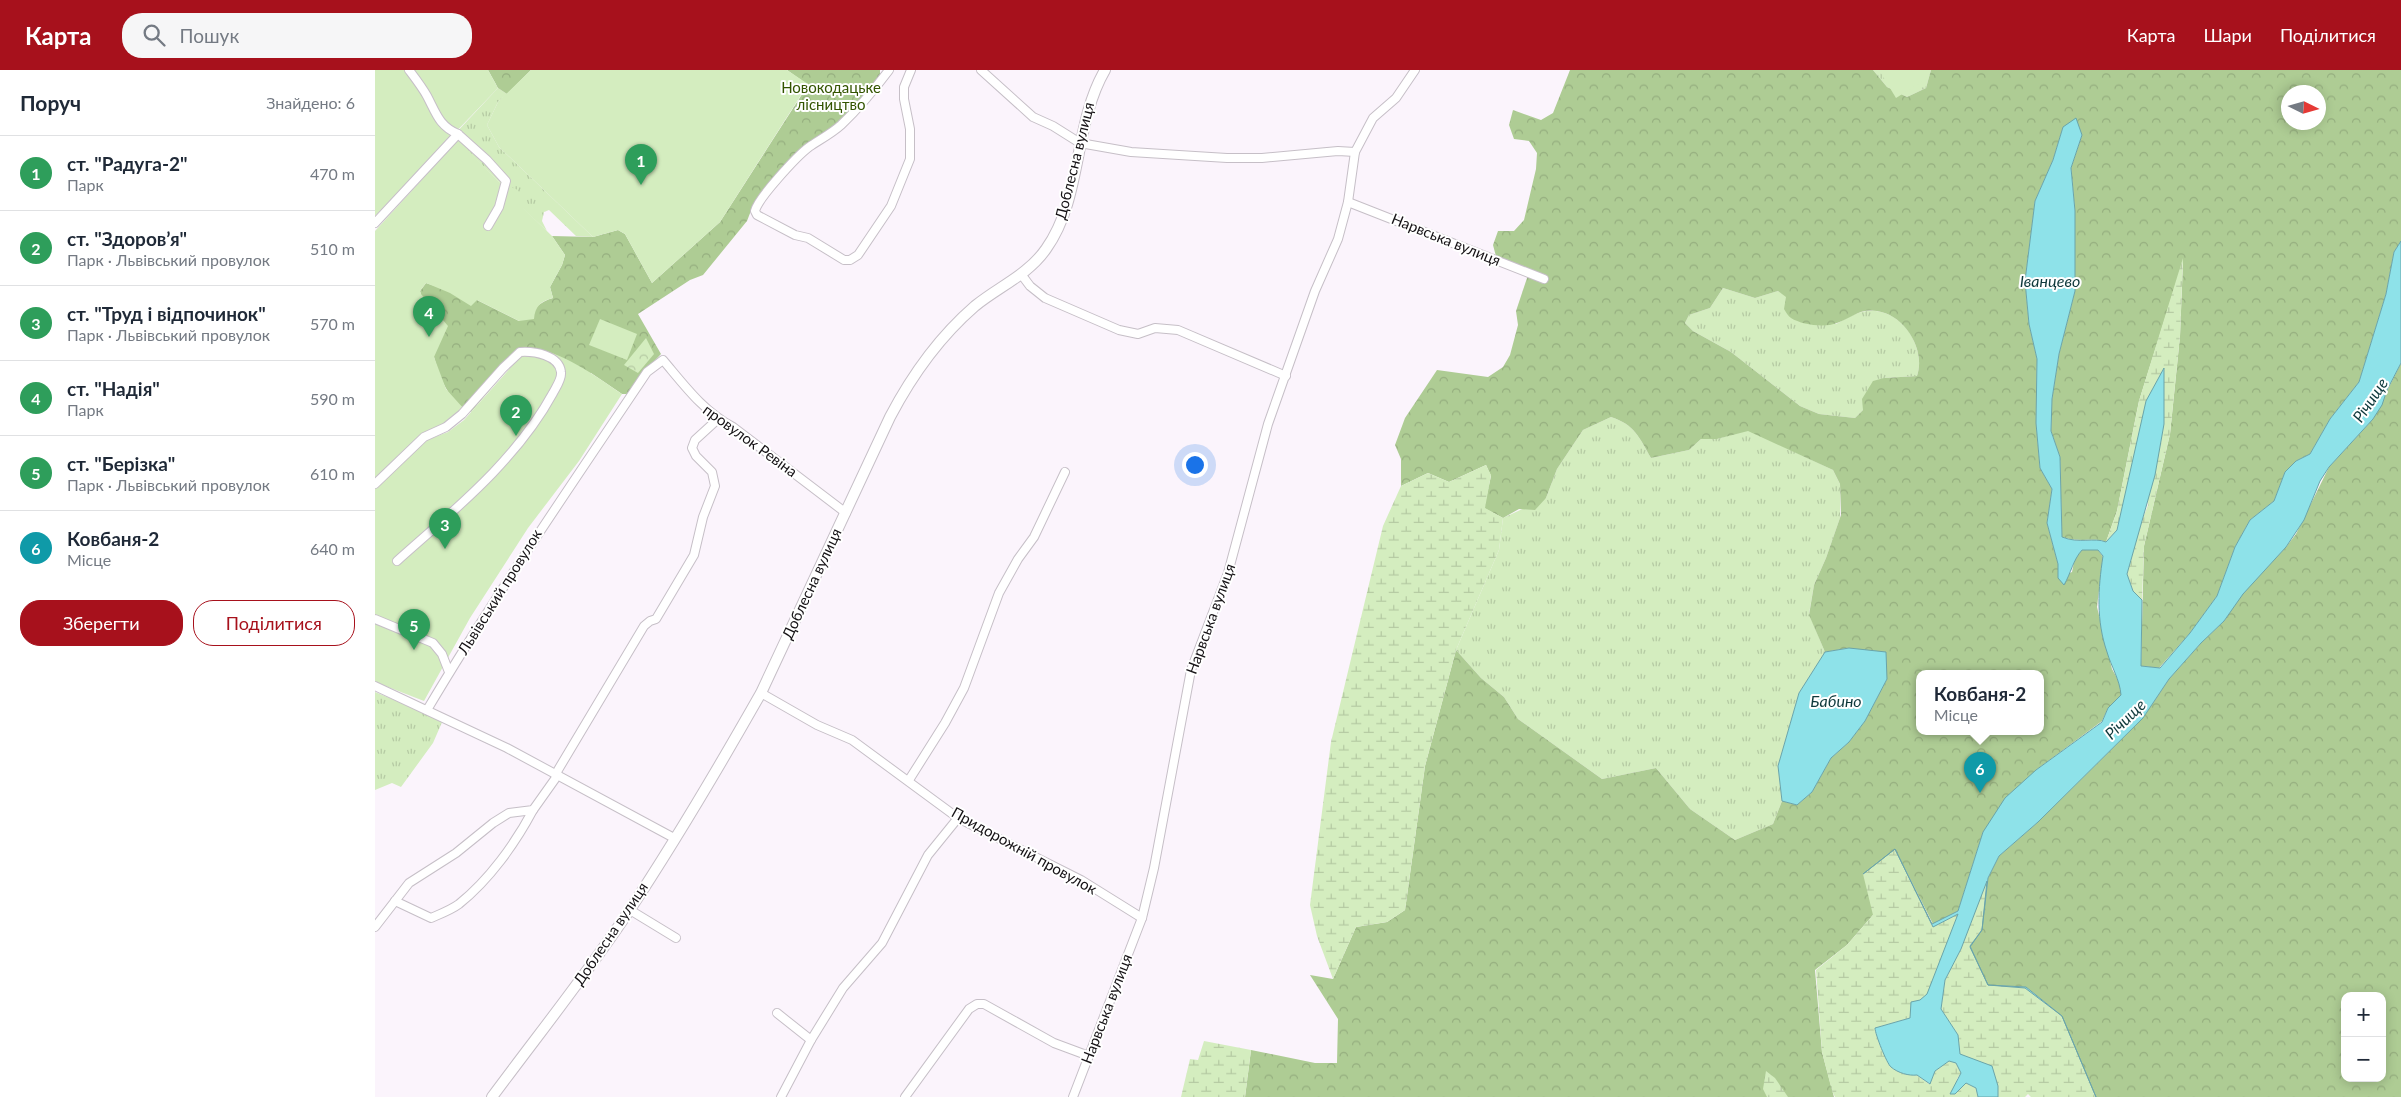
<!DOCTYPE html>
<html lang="uk">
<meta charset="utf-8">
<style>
:root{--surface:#fff;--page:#f6f6f7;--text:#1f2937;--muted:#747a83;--line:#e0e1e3;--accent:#a7111c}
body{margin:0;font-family:Lato,sans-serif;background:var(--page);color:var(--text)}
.controls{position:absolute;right:15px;bottom:15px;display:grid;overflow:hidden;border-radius:10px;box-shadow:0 2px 12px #0003}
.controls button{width:45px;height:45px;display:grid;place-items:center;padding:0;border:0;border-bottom:1px solid var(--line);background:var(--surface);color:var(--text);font:25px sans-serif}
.compass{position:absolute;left:1906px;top:15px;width:45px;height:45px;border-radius:50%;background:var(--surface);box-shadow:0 2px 12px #0003;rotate:95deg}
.you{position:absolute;left:819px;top:394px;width:18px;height:18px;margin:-12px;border:4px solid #fff;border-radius:50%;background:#1a73e8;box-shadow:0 0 0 8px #1a73e833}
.badge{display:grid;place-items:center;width:32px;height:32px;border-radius:50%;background:var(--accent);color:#fff;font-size:16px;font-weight:700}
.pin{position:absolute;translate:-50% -41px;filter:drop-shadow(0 1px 2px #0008)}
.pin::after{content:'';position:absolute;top:26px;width:18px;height:15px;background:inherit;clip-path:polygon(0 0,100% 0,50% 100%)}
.popup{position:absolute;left:1541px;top:600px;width:128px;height:65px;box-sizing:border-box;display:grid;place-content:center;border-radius:10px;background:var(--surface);filter:drop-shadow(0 1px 4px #0005);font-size:16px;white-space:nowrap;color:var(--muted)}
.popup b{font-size:19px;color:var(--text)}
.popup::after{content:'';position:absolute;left:50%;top:100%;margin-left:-10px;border:10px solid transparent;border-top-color:var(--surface)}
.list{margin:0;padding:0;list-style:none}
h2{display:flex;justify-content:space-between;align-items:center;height:65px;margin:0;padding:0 20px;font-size:21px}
h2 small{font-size:16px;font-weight:400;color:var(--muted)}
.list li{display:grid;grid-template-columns:32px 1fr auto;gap:15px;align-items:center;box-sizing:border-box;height:75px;padding:0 20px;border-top:1px solid var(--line)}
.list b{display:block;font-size:19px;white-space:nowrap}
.list p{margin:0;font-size:16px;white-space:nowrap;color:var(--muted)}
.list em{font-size:16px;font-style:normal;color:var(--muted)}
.actions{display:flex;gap:10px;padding:15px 20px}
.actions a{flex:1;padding:11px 0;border:1px solid var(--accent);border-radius:20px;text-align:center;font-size:18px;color:var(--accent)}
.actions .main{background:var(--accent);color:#fff}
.icon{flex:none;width:28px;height:28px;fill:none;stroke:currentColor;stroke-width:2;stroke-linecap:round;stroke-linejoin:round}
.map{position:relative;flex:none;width:2026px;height:1027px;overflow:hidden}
header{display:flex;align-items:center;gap:30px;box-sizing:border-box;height:70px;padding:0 25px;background:var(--accent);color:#fff}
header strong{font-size:24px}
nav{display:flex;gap:28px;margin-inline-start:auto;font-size:18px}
.search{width:350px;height:45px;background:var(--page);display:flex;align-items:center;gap:12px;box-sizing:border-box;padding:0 18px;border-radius:20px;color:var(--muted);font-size:19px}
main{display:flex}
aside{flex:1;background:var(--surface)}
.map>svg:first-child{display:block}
</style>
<header>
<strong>Карта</strong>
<div class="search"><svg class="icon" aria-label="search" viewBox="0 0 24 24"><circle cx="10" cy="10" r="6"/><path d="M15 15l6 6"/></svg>Пошук</div>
<nav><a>Карта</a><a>Шари</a><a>Поділитися</a></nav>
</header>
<main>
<aside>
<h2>Поруч<small>Знайдено: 6</small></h2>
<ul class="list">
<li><span class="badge" style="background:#2e9e5b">1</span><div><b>ст. &quot;Радуга-2&quot;</b><p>Парк</p></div><em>470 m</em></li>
<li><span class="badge" style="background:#2e9e5b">2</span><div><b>ст. &quot;Здоров’я&quot;</b><p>Парк · Львівський провулок</p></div><em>510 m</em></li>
<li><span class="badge" style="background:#2e9e5b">3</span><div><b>ст. &quot;Труд і відпочинок&quot;</b><p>Парк · Львівський провулок</p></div><em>570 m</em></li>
<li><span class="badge" style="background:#2e9e5b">4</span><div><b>ст. &quot;Надія&quot;</b><p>Парк</p></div><em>590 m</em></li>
<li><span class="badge" style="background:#2e9e5b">5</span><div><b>ст. &quot;Берізка&quot;</b><p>Парк · Львівський провулок</p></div><em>610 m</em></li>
<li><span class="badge" style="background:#0f9aa8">6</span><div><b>Ковбаня-2</b><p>Місце</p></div><em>640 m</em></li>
</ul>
<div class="actions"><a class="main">Зберегти</a><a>Поділитися</a></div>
</aside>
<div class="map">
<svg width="2026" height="1027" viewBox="0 0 2026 1027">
<defs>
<pattern id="grass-tufts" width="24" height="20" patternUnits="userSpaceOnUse" patternTransform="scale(1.25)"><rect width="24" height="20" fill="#d4edbf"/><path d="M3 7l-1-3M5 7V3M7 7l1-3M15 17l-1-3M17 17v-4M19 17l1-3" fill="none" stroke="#b5caa3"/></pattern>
<pattern id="forest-crowns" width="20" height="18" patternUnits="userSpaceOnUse" patternTransform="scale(1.25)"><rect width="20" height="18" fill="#aecc94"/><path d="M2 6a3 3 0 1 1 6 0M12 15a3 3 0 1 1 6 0" fill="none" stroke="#95ae7f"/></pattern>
<pattern id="wetland-marsh" width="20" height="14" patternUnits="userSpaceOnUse" patternTransform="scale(1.25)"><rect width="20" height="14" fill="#d4edbf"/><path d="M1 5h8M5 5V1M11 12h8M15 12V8" fill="none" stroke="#b5caa3"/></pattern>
<pattern id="park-crowns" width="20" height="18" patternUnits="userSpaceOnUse" patternTransform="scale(1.25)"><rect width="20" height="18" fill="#d4edbf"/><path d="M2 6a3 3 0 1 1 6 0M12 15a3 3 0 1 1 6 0" fill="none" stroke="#b5caa3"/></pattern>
</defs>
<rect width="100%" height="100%" fill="#fbf4fc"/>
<g fill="url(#grass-tufts)">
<polygon points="1498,0 1556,0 1551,18 1532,27 1512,17"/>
<polygon points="123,18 132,24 123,32 112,55 124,77 218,167 201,166 174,140 169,142 167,151 172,161 142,133 133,117 124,112 78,66"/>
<path d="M1348,218L1380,228L1403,221L1461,254C1474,247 1486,239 1501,241C1530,244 1551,280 1542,306L1509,308L1488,340L1480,348L1444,344L1425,336L1356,282L1318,261L1310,253L1314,245L1335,238Z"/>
<path d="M1236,347C1260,355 1264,367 1276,388L1314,380L1326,369H1342L1373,360L1458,400L1465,414V448L1451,488L1439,515L1434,544L1450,582L1424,623L1403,696L1407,731L1398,754L1360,770L1315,739L1281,698L1227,709L1143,649L1129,627L1106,608L1081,580L1124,480L1128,448L1171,428L1182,399L1208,360Z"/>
<polygon points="0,622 68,650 58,673 26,717 17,713 0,720"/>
</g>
<g fill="url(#forest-crowns)" fill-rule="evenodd">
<polygon points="113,0 156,0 132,24 123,18"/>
<path d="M412,0H505V8L487,32L461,56L428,77L377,138L372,151L328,205L315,210L263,244L286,284L271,300L255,324H247L216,303L136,295L96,342C57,326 55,256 45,221L51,213L102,230L144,251C155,243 165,231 178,228L175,217L187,195L190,185L177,166L218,167L243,160L250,164L277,213L345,152L433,15Z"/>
<path d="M1195,0H1498L1512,17L1532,27L1551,18L1556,0H2026V171L2019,182L2011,224L1984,312L1955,349L1935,384L1921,391L1910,402L1899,431L1875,450L1860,477L1842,526L1815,563L1784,598L1766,596L1769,476L1795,364L1805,266L1808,191L1764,331L1742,441L1731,472C1721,467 1704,473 1687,467L1685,387L1676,361L1677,329L1684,284L1700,221V141L1696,98L1707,65L1688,57L1678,90L1660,131L1650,211L1654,254L1662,289L1661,353L1665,398L1677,419L1672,453L1683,494V508L1697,502L1700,487L1707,480H1723L1728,487L1722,537L1737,599L1746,615V625L1733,638L1727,651L1661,700L1608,762L1583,841L1558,854L1520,779L1498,845L1472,875L1440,900L1447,982L1459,1027H870L876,980L940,993H962L963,949L935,905L958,909L981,857L1012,852L1030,840L1050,696L1081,580L1106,608L1129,627L1143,649L1227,709L1281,698L1315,739L1360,770L1398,754L1407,731L1422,735L1437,722L1456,688L1474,672L1490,651L1512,609L1474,578L1450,582L1434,545L1439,515L1451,488L1466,445L1465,414L1458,400L1373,361L1342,369H1326L1314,380L1276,388C1264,367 1260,355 1236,347L1208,360L1182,399L1171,428L1160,440L1144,439L1128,448L1109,438L1116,406L1111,395L1074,412L1053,403L1026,416V389L1020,375L1030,348L1062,300L1113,307L1128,297L1135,285L1143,255L1141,241L1153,205L1122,190L1118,175L1123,161H1139L1149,150L1161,99L1162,83L1154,71L1139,69L1134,55L1138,40L1166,50L1178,43ZM1914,22H1944V52H1914ZM1348,218L1380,228L1403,221L1411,227L1409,239C1411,242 1413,246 1416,248C1427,255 1450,258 1462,253C1476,248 1485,238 1502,241C1530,245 1551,280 1542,306L1509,308L1498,311L1487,329L1488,340L1480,348L1444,344L1425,336L1356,282L1318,261L1310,253L1314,245L1335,238ZM1545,604H1665V662H1545Z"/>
<path d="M2026,293V1027H1721L1687,946L1651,917L1613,915L1595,876L1607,860L1613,808L1624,786L1663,752L1768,648L1794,609L1826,573L1849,551L1867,524L1911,477L1921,464L1954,397L1998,349ZM1970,926H2007V1008H1970Z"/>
</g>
<g fill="url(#wetland-marsh)">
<polygon points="1808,188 1805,266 1795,364 1769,476 1767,530 1758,521 1752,504 1764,458 1773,435 1762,378 1742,460 1731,472 1742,441 1764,331"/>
<polygon points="1111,395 1116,405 1110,438 1128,448 1124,480 1081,580 1050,696 1030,840 1012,852 981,857 958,909 942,866 935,835 956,672 1008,456 1026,416 1053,403 1074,412"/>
<path d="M1520,779L1558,857L1583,844L1553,924L1545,930L1535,948L1500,958C1500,964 1512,993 1516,997C1523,1003 1534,1006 1542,1005L1554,1014L1560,1001L1574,991L1581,993L1586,1003L1582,1009L1580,1024L1591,1013L1601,1018L1603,1027H1460L1457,1021L1447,982L1441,900L1472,875L1498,845L1488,804Z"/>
<polygon points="1612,808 1607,860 1595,876 1613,915 1650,918 1687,946 1721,1027 1656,1027 1653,1024 1650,1027 1623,1027 1623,1016 1585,984 1583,965 1566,939 1570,910 1586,879"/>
<polygon points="829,971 876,980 870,1027 806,1027 815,989 823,990"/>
<polygon points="1391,1001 1400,1008 1413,1027 1392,1027 1388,1019"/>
</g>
<polygon fill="url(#park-crowns)" points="271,268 279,284 263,303 249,295"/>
<g fill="#d4edbf">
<polygon points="0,0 113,0 123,18 0,146"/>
<polygon points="156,0 412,0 433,14 345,152 277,213 250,164 243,160 218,167 124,77 112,55 123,32"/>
<polygon points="1504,0 1548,0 1553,8 1521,28"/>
<path d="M83,70L124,112L143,120V133L177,166L190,185L187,195L175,217L178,228C166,231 160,236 159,249L144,251L102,230L96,236L75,223L51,213L45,221L46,224L73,256L59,287L71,319L89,339L0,412V161Z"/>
<polygon points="225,249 262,264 252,290 214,275"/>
<path d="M154,277C188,282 219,305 247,324L204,391L153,458L95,548L49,631L0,612V418L52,370L73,362L89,350Z"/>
</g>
<g fill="#8ee2e9" stroke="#6aa4a9">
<path d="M1701,48L1707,65L1696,98L1700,141V221L1684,284L1677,329L1676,361L1685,387L1687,467C1704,474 1719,467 1731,472L1742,460L1771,331L1789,298V354L1780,405L1752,504L1758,521L1767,530L1766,596L1785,598L1815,563L1842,526L1860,477L1875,450L1899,431L1910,402L1921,391L1935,384L1955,349L1984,312L2011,224L2019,182L2026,171V293L2012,320L2007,335L1998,349L1954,397L1945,411L1929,450L1911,477L1868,524L1849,551L1826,573L1794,609L1768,648L1663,752L1624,786L1613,808L1607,860L1595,877L1613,915L1651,917L1687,946L1721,1027L1687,946L1650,918L1613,915L1595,876L1607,860L1612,811L1586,879L1570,910L1566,939L1583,965L1585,984L1617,996L1623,1016V1027H1603L1601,1018L1591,1013L1580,1024H1575L1586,1003L1581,993L1574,991L1560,1001L1555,1014L1542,1005C1534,1006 1523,1003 1516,997C1512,994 1500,964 1500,958L1535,948L1536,932L1545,930L1552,924L1583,844L1558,857L1520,779L1488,804L1520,779L1557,854L1583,841L1608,762L1630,728L1661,700L1727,652L1733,638L1746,625C1745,610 1736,596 1732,582C1721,550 1723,519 1728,486L1723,480H1707C1698,490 1696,503 1689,515L1683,508V494L1672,453L1677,419L1665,398L1661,353L1662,289L1654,254L1650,211L1660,131L1678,90L1688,57Z"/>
<polygon points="1474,578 1511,582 1512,609 1490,651 1474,672 1456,688 1437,722 1422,735 1407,731 1403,696 1424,623 1450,582"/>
</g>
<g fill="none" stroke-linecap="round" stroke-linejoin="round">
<g stroke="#c6bfc7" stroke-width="10">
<g id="minor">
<path d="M34,0C40,8 47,17 52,26C61,43 64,56 83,64"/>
<path d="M514,0C499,20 484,38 466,55C456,64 444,70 434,77C422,86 383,128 380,141L382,145L420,165L433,168L469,190H475L483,185L516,136L535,89V59L529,29V17L536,0"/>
<polyline points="606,0 658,47 678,56 705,73 756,82 852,88 887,88 963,81 980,82"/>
<polyline points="973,132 1169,209"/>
<polyline points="0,153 83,64 112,90 131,111 124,137 113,156"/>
<polyline points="646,204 655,216 670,228 744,260 763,264 780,258 803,260 911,306"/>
<path d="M0,414L49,367L71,357L87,344L128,298L145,282C159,281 184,285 186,302C187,309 181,317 178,323C141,391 78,441 22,491"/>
<polyline points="0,549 58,573 67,584 74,602"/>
<polyline points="0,616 132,678 299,768"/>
<polyline points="386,623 442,655 477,670 583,748 706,810 767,848"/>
<path d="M52,640C121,524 197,414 272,302L288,290C310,316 328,341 358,357L471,443"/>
<polyline points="534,710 570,653 589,618 624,523 643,489 659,467 690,402"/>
<path d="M20,831L56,848C65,844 76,840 84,834C114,810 140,774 158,740"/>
<polyline points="255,840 301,868"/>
<polyline points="0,857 34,813 81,783 118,753 134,743 158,740 180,709 183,700 269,556 275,551 281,549 319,485 328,447 340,416 337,402 321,386 317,378 320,370 343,349"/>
<polyline points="402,943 436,970"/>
<polyline points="406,1027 436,970 468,918 507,873 553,785 583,748"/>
<polyline points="530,1027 594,939 602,934 609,934 679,973 714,986"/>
<polyline points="698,1027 767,848 779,798 816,600 853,503 893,354 940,221 963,169 973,132 980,82 998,48 1021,28 1040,0"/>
</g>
</g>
<g stroke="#c6bfc7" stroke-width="12">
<path id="tertiary" d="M117,1027C163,965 211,905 254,841C301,770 344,697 386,623L515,347C537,305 563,268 600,236C623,217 653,205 671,179C708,127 698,55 730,0"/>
</g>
<use href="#minor" stroke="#fff" stroke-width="8"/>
<use href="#tertiary" stroke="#fff" stroke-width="10"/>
</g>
<g text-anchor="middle" stroke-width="4" stroke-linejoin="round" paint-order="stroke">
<g font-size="15" fill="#335400" stroke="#fff">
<text x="456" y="23">Новокодацьке<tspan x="456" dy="17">лісництво</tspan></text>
</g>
<g font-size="15" fill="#151215" stroke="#fff">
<text transform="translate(700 91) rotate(-76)" y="5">Доблесна вулиця</text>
<text transform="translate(1071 170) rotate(22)" y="5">Нарвська вулиця</text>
<text transform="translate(375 371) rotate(36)" y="5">провулок Ревіна</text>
<text transform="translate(437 514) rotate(-65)" y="5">Доблесна вулиця</text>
<text transform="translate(125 522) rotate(-58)" y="5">Львівський провулок</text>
<text transform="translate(836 549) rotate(-70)" y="5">Нарвська вулиця</text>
<text transform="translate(649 781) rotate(29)" y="5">Придорожній провулок</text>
<text transform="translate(236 864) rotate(-56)" y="5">Доблесна вулиця</text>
<text transform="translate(732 939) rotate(-69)" y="5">Нарвська вулиця</text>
</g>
<g font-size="16" font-style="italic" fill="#0f393c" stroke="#fff">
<text x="1675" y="217">Іванцево</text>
<text transform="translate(1995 330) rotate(-56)" y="6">Річище</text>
<text x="1461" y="637">Бабино</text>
<text transform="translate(1750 649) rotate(-44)" y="6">Річище</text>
</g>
</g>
</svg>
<div class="controls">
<button>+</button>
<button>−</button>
</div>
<svg class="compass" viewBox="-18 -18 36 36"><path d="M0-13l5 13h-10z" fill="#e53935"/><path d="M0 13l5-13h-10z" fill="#747a83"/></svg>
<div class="you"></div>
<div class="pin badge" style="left:266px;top:115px;background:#2e9e5b">1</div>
<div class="pin badge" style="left:141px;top:366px;background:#2e9e5b">2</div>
<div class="pin badge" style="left:70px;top:479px;background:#2e9e5b">3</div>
<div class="pin badge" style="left:54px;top:267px;background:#2e9e5b">4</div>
<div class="pin badge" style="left:39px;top:580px;background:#2e9e5b">5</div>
<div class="pin badge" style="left:1605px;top:723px;background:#0f9aa8">6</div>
<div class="popup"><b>Ковбаня-2</b>Місце</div>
</div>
</main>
